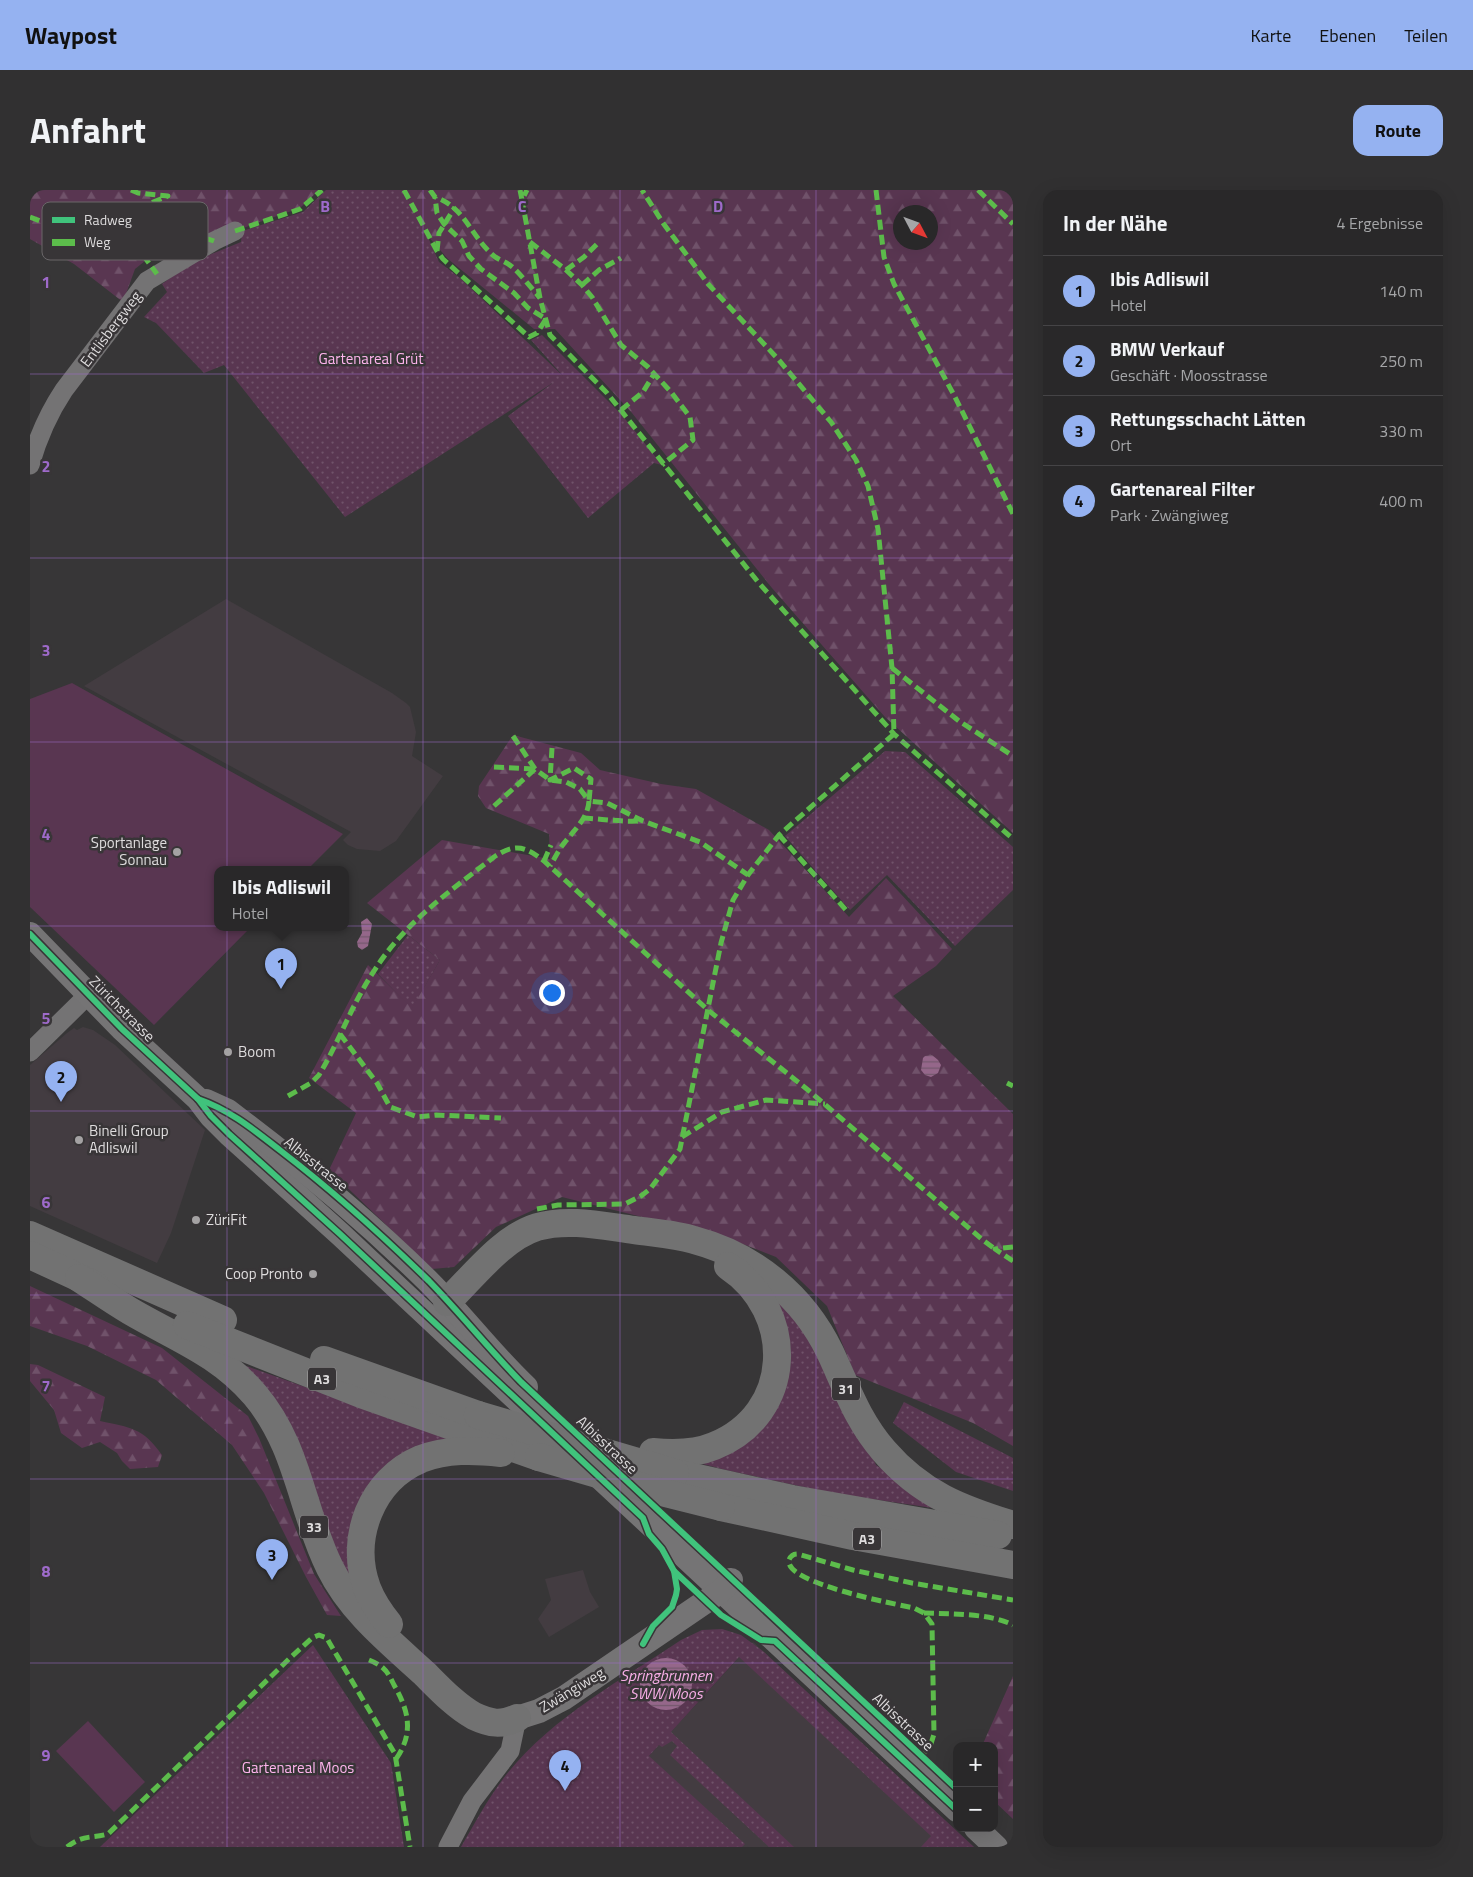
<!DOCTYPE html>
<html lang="de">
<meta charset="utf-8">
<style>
:root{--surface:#292829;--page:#313031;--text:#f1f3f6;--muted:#a5a6a8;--line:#454446;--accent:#95b2f1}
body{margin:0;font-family:"Titillium Web",sans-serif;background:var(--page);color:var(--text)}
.controls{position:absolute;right:15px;bottom:15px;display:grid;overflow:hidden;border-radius:10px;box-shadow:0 5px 20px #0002}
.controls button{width:45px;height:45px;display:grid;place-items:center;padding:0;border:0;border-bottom:1px solid var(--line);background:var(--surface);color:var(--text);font:25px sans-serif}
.compass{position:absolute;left:863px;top:15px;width:45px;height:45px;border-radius:50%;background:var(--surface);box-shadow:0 5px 20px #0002;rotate:131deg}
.you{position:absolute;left:521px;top:802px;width:18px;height:18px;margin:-12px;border:4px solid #fff;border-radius:50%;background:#1a73e8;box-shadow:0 0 0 8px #1a73e833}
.badge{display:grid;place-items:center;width:32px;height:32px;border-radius:50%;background:var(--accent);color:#111;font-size:16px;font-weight:700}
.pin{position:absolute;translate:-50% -41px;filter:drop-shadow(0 1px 2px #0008)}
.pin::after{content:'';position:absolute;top:26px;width:18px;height:15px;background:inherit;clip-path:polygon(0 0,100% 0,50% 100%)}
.popup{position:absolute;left:184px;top:676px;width:135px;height:65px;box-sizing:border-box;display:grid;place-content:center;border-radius:10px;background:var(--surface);filter:drop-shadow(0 1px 4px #0005);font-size:16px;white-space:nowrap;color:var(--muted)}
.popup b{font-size:19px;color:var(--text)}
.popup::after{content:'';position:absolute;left:50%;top:100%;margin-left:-10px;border:10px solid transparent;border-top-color:var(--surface)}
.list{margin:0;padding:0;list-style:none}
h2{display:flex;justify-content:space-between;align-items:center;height:65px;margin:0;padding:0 20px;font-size:21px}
h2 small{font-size:16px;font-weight:400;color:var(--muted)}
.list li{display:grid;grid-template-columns:32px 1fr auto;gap:15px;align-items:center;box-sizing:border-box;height:70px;padding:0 20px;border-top:1px solid var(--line)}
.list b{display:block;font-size:19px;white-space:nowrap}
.list p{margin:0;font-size:16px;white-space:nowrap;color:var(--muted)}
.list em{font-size:16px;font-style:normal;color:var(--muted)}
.map{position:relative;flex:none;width:983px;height:1657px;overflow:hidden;border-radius:15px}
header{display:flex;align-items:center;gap:30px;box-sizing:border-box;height:70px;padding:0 25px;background:var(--accent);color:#111}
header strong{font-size:24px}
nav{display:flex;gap:28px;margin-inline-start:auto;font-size:18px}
.intro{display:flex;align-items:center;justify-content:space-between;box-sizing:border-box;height:120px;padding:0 30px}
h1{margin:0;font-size:35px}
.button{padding:12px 22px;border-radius:15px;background:var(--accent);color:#111;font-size:18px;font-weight:700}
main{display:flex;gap:30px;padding:0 30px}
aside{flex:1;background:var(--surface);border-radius:15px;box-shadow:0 5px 20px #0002}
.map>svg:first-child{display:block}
</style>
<header>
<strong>Waypost</strong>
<nav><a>Karte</a><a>Ebenen</a><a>Teilen</a></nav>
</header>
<div class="intro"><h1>Anfahrt</h1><a class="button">Route</a></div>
<main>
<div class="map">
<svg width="983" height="1657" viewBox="0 0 983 1657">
<defs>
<pattern id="green-dots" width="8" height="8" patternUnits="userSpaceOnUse" patternTransform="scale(1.25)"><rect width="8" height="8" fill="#593651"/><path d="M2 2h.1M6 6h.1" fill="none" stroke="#70526a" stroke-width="1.8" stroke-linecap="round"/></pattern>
<pattern id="forest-firs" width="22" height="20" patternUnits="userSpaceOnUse" patternTransform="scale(1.25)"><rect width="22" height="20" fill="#593651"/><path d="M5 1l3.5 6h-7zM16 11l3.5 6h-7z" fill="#70526a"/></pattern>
<pattern id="water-rules" width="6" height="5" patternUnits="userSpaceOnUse" patternTransform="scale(1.25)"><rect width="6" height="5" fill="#95678a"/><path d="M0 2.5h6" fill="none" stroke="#74586d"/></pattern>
</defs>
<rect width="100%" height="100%" fill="#373637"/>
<g fill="#433c41">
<polygon points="196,409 362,503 376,513 380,517 386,542 382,566 413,586 366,651 350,661 327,659 318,655 313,650 321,642 54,496"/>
<polygon points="53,837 63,840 85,855 175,940 141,1043 127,1073 0,1016 0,875 37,843 44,838 47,840"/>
<polygon points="553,1380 560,1402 569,1417 519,1447 508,1429 521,1410 515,1389"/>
<polygon points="723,1452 734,1462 944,1657 691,1657 608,1578"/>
</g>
<g fill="url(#green-dots)">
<polygon points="296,0 373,0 397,45 409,72 430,88 533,186 501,150 512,145 592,225 632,275 624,273 558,328 478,226 524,192 315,327 194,175 174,183 126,133 114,127 137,102 132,94 162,72 211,52 212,41 273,22"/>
<polygon points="855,561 875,562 983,657 983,700 925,756 857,685 820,720 755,646"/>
<polygon points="378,745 410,770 382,819 348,784"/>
<polygon points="728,1091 755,1108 832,1243 846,1275 892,1304 903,1318 801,1303 696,1280 653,1269 748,1204"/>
<polygon points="205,1172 432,1253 340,1305 335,1419"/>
<polygon points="874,1212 983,1268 983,1301 926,1282 863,1233"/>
<path d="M692,1439L711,1445L734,1462L944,1657H891L901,1646L709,1467L641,1542L764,1657H739L640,1565L647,1556L642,1551L632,1557L629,1555L619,1566L715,1654L712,1657H431C445,1633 458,1608 476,1585C522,1527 590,1491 651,1450L672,1440Z"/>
<polygon points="283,1455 361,1573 374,1657 70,1657"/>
</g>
<g fill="url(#forest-firs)" fill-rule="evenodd">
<polygon points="0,0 289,0 270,18 173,52 152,41 105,79 93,112 44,74 0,49"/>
<path d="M373,0H983V643L855,527L742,398L602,223L525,139H504L418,69L397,45ZM871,22H901V52H871Z"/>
<polygon points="483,545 551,563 570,580 631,594 666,599 739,640 819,727 856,688 922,759 906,776 863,806 983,924 983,1256 943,1233 825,1185 797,1116 746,1067 700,1049 532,1007 466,1037 424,1077 402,1079 299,980 326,923 279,888 338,775 382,818 410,770 337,713 412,650 520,669 519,644 456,618 448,606 449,596"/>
<polygon points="0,1096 132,1158 218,1226 229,1248 284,1384 311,1426 297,1425 276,1387 234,1303 202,1255 126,1190 57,1156 0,1136"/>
<path d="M0,1174L8,1175L75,1207L70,1231C101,1238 112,1237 132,1265L128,1277L100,1279L92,1271L87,1263L70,1252L52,1258L31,1243L24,1220L0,1191Z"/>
<polygon points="983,1486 983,1629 964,1611 964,1556 952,1556"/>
</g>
<g fill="#593651">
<polygon points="42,493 313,644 277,680 187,680 187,738 220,738 124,835 0,717 0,509"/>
<polygon points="58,1531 115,1592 84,1622 26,1561"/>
</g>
<g fill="url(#water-rules)">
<polygon points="337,728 342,734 338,756 332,760 328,757 327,752 332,743 331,732"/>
<polygon points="902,865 908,870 911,875 908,883 901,887 895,885 891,880 893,868 895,866"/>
<circle cx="636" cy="1494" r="26"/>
</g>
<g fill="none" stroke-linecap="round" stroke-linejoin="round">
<g stroke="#747374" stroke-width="19">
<path d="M0,275C8,247 18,224 34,200L117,91L184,51L205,41"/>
<polyline points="0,862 59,804"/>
<polyline points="418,1657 442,1611 480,1561 487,1528"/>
</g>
<g stroke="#757475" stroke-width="24">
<polyline points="0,744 92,839 168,909 181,926 199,944 310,1044 530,1250"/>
<path d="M176,911L198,921L211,931C277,981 339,1033 398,1091C432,1125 461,1164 496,1197"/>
<polyline points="565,1283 927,1620"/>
<polyline points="487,1528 509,1521 534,1508 691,1401 701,1390"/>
<polyline points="946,1638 966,1657"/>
</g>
<g stroke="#727272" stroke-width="28">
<polyline points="0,1045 193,1130"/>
<polyline points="0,1065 65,1095"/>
<path d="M49,1088C66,1099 83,1111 100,1121C146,1148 189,1163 225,1205C269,1257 271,1320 300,1378C321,1421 360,1452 395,1484C410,1499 426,1516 444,1526C461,1534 471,1535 487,1528"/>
<path d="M417,1112C443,1087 472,1048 507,1037C538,1028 573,1036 604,1040C624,1043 645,1044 664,1050C724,1066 773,1106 800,1162C817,1198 827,1230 854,1261C891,1304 931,1319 983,1335"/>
<polyline points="157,1135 331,1204 509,1267"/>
<polyline points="294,1170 448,1225"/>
<path d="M623,1262C644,1264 665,1264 684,1256C764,1224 767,1122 698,1076"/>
<polyline points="645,1283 762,1309 968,1345"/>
<polyline points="691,1317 823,1346 983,1375"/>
<path d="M359,1434C350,1423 342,1411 337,1398C319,1348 341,1290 391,1269C417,1259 444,1260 471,1263"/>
</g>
<g stroke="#727272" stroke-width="28">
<polyline points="448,1225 645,1283"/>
<polyline points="509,1267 619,1299 691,1317"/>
</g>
<g stroke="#5cbc4b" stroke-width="5" stroke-dasharray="10 5" stroke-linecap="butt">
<path d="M101,0L108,3L138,6L114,16L82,23L100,27L101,29L82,34V38C104,42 132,35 151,46"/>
<polyline points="374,0 407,61 413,69 499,147 507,143 516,129 498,118 484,103 451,79 439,66 432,51 414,34 407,23 405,7"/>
<path d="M400,0L405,7C435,17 441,47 464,66C469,70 476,72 481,76C489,82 502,99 510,108"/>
<polyline points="490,0 492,10 497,0"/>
<polyline points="846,0 854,67 864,94 925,207 983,324"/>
<polyline points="948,0 983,34"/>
<polyline points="492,10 510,108 520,145 577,203 728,392 864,544 983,649"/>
<path d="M0,27C33,40 68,54 104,53C134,52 154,40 184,51"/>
<polyline points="205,41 270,19 292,0"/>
<polyline points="500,52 536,80 552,95 562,107 591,155 618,177 641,202 660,227 663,250 632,275"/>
<polyline points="104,53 127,84"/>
<polyline points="407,61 409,43 425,17"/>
<polyline points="536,80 554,67 568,53"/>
<polyline points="552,95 569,80 591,68"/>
<polyline points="591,220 613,202 624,184"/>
<polyline points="862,478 929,531 983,566"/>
<path d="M483,546L505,579L520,590L536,592L550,599L559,611C558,628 545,639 535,652C529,659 525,668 520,676"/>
<polyline points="522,558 520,590 544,578 561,589 559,611 577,613 613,631 670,652 718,685"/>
<polyline points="464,577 505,579"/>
<polyline points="464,616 505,579"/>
<path d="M553,628C572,629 591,632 610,631"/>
<polyline points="749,645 816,720"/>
<polyline points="514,671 521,655"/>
<polyline points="310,844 347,893 360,917 388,927 406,925 471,928"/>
<polyline points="977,893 983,896"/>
<path d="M258,906L281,893L289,885C309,852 322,814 344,781C374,733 420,701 464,667C485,653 495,656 514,671L678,820L778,900L954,1051L965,1059"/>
<polyline points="652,947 692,922 736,910 795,914"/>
<polyline points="507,1019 528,1015 595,1014 611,1006 620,999 650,959 691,753 703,710 718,685 749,645 864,544 862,478 848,339 838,296 826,270 801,232 748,169 679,95 633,33 612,0"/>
<polyline points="983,1057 965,1059 983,1071"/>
<path d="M894,1423C920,1424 960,1423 983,1435"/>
<path d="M339,1470C344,1472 350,1475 353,1478C358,1482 361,1489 364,1495C379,1521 384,1543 366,1569"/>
<path d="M891,1566L900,1557L904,1544L902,1434L894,1423L884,1418C865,1414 754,1393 759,1370C761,1365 764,1364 768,1364L823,1380L882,1393L983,1410"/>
<path d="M37,1657C54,1644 60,1649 78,1644L259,1469L282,1448L289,1445L297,1448L299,1452L365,1564L380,1657"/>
</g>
<g stroke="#383537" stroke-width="9">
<g id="cycleway">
<polyline points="0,744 92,839 168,909 181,926 199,944 310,1044 613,1328 619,1344 632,1359 644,1381 647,1399 646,1405 642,1417 623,1436 613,1454"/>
<path d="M168,909C200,920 224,940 251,961C303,1001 352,1045 399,1091C431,1124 459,1159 491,1192L927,1599"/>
<polyline points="644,1381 691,1425 731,1450 745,1451 927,1620"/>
</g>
</g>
<use href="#cycleway" stroke="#40c37c" stroke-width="6"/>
</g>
<path fill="none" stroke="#9e6aca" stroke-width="1" stroke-opacity="0.55" d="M197,0V1657M393,0V1657M590,0V1657M786,0V1657M0,184H983M0,368H983M0,552H983M0,736H983M0,921H983M0,1105H983M0,1289H983M0,1473H983"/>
<g fill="#a4a2a3" stroke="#383537" stroke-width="2">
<circle cx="147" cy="662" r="5"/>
<circle cx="198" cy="862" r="5"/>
<circle cx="49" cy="950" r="5"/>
<circle cx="166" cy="1030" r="5"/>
<circle cx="283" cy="1084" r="5"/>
</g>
<g text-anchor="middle" stroke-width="5" stroke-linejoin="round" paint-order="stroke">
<g fill="#383537" stroke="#acaaab" stroke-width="1">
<rect x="278" y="1177.5" width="28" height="23" rx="4"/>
<rect x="802" y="1187.5" width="28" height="23" rx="4"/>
<rect x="270" y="1325.5" width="28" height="23" rx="4"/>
<rect x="823" y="1337.5" width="28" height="23" rx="4"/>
</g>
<g font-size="14" font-weight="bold" fill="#dedcdd">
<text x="292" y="1194">A3</text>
<text x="816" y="1204">31</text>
<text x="284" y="1342">33</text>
<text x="837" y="1354">A3</text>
</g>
<g font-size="15" fill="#dedcdd" stroke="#383537">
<text transform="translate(81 139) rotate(-53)" y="5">Entlisbergweg</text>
<text transform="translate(92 819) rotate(45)" y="5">Zürichstrasse</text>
<text transform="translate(286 974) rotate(39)" y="5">Albisstrasse</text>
<text transform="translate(577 1255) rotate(43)" y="5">Albisstrasse</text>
<text transform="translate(542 1500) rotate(-31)" y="5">Zwängiweg</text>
<text transform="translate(873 1532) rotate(43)" y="5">Albisstrasse</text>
</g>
<g font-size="15" fill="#feb4ed" stroke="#383537">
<text x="341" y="174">Gartenareal Grüt</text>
<text x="268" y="1583">Gartenareal Moos</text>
</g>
<g font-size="15" fill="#dedcdd" stroke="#383537" text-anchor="start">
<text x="137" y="658" text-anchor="end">Sportanlage<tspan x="137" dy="17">Sonnau</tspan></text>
<text x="208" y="867">Boom</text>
<text x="59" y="946">Binelli Group<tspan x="59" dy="17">Adliswil</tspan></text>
<text x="176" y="1035">ZüriFit</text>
<text x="273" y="1089" text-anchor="end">Coop Pronto</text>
</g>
<g font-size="16" font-style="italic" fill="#f8aee7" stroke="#383537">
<text x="636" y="1491">Springbrunnen<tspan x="636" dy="18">SWW Moos</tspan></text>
</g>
</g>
<rect x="12" y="12" width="166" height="58" rx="8" fill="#383537" stroke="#6a6769" stroke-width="1"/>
<rect x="22" y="27" width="23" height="6" fill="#40c37c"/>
<rect x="22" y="49" width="23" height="7" fill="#5cbc4b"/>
<g font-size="14" fill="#dedcdd">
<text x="54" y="35">Radweg</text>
<text x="54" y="57">Weg</text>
</g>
<g font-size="16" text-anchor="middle" font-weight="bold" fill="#9e6aca" stroke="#383537" stroke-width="5" stroke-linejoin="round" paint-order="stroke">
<text x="295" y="22">B</text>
<text x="492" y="22">C</text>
<text x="688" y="22">D</text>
<text x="16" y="98">1</text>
<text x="16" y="282">2</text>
<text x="16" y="466">3</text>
<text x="16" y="650">4</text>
<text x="16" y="834">5</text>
<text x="16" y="1018">6</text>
<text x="16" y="1202">7</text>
<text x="16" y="1387">8</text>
<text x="16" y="1571">9</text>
</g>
</svg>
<div class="controls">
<button>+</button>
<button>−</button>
</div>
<svg class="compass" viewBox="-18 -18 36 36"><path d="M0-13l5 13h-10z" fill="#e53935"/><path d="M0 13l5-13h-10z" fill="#a5a6a8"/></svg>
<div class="you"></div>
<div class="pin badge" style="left:251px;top:799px">1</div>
<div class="popup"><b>Ibis Adliswil</b>Hotel</div>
<div class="pin badge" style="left:31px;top:912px">2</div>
<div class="pin badge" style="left:242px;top:1390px">3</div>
<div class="pin badge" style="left:535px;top:1601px">4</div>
</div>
<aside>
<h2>In der Nähe<small>4 Ergebnisse</small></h2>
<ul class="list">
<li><span class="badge">1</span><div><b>Ibis Adliswil</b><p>Hotel</p></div><em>140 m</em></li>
<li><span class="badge">2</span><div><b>BMW Verkauf</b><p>Geschäft · Moosstrasse</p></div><em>250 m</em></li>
<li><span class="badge">3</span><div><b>Rettungsschacht Lätten</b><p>Ort</p></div><em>330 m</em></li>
<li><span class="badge">4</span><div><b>Gartenareal Filter</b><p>Park · Zwängiweg</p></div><em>400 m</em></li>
</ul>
</aside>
</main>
